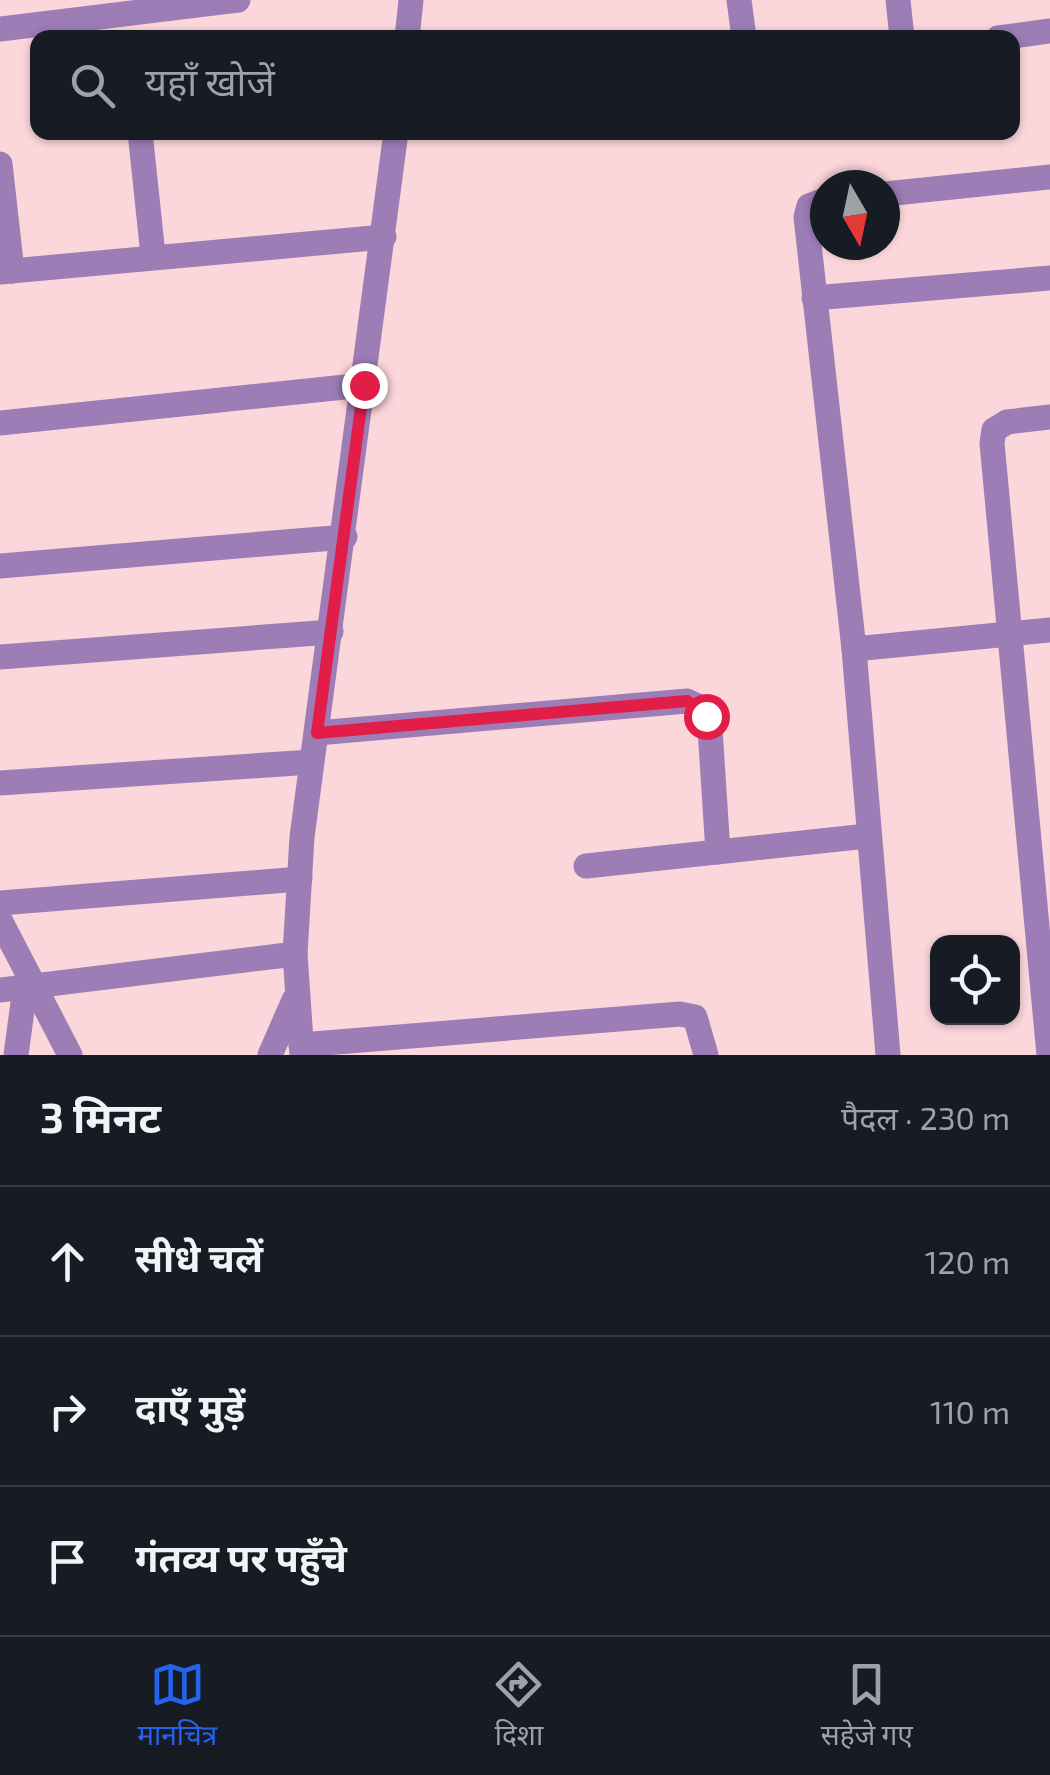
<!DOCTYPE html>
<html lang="hi">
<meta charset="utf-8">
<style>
:root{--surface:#171b24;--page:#242831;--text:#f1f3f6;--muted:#9ea1a6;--line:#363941;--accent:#2563eb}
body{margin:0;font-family:"Exo 2","Noto Sans Devanagari",sans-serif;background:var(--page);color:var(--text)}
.controls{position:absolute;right:30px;bottom:30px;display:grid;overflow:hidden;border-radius:20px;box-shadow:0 2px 8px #0004}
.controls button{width:90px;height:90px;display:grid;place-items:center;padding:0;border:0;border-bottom:2px solid var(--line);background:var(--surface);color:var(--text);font:50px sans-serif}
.compass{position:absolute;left:810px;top:170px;width:90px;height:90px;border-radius:50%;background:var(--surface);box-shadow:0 2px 8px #0004;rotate:171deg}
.stop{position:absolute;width:30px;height:30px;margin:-22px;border:8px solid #e11d48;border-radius:50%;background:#fff}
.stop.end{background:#e11d48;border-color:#fff;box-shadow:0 2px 10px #0008}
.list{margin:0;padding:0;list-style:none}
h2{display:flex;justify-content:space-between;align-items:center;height:130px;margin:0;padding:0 40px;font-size:42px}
h2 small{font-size:32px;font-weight:400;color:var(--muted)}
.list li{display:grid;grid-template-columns:65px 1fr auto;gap:30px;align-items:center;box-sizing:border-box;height:150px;padding:0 40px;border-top:2px solid var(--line)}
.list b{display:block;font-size:38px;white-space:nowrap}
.list em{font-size:32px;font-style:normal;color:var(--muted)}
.icon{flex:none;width:55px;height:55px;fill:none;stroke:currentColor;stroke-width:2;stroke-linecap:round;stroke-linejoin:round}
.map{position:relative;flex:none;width:1050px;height:1055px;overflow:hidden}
.search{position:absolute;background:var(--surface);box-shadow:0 2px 8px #0004;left:30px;right:30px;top:30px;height:110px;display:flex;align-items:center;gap:25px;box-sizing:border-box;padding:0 35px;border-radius:20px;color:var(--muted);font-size:38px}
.sheet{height:580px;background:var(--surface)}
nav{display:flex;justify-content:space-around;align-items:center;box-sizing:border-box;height:140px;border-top:2px solid var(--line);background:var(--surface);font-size:28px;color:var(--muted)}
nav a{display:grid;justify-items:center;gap:5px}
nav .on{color:var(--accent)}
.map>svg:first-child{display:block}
</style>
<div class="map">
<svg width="1050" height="1055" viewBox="0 0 1050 1055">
<rect width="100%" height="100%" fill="#fbd6db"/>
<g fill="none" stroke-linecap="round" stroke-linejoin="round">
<g stroke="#9c7db5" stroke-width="25">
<polyline points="739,0 744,38"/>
<polyline points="898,0 902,38"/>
<polyline points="0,29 238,0"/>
<polyline points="407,38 411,0"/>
<polyline points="998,38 1050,31"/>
<polyline points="140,132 153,255"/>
<polyline points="0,164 12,271"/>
<polyline points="885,194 1050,177"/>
<polyline points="825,200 809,206 806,217 854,649"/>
<polyline points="0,272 384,237"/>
<polyline points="814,298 1050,278"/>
<polyline points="0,423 364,385"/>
<polyline points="0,566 345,537"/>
<polyline points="0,657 331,632"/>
<polyline points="317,733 687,701 700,707 710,729 718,852"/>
<polyline points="0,783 311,762"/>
<polyline points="586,866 867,836"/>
<polyline points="0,903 300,879"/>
<polyline points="0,920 70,1055"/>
<polyline points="0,990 295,954"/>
<polyline points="301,1045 680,1014 695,1017 706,1055"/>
<polyline points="16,1055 25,988"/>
<polyline points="270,1055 294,1000"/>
<polyline points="302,1055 295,954 302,837 396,132"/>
<polyline points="888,1055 854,649 1050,630"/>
<polyline points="1049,1055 992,443 994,430 1007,422 1050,417"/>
</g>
</g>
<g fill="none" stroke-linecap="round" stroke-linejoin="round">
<polyline stroke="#e11d48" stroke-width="12" points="364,385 317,733 687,701 706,716"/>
</g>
</svg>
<div class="controls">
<button><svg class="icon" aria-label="locate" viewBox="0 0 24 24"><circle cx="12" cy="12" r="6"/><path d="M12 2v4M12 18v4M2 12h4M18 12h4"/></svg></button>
</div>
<svg class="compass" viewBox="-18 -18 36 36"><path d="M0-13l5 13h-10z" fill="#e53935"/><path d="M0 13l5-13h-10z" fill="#9ea1a6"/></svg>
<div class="stop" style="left:706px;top:716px"></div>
<div class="stop end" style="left:364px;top:385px"></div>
<div class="search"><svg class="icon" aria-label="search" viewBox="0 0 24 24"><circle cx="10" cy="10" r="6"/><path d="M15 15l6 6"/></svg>यहाँ खोजें</div>
</div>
<section class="sheet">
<h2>3 मिनट<small>पैदल · 230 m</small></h2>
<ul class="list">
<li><svg class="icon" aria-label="ahead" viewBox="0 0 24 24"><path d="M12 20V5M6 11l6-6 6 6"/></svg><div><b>सीधे चलें</b></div><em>120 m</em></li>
<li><svg class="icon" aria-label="right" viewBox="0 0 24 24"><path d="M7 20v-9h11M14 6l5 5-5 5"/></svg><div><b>दाएँ मुड़ें</b></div><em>110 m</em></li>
<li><svg class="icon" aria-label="arrive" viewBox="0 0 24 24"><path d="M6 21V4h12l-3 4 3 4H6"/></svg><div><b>गंतव्य पर पहुँचे</b></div></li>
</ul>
</section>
<nav>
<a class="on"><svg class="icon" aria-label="map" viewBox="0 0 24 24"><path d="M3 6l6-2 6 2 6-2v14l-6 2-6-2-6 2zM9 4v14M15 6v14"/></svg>मानचित्र</a>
<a><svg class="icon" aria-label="directions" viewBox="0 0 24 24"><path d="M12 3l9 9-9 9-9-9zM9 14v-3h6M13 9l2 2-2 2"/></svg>दिशा</a>
<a><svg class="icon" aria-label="saved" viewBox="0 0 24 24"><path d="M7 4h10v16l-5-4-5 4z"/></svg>सहेजे गए</a>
</nav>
